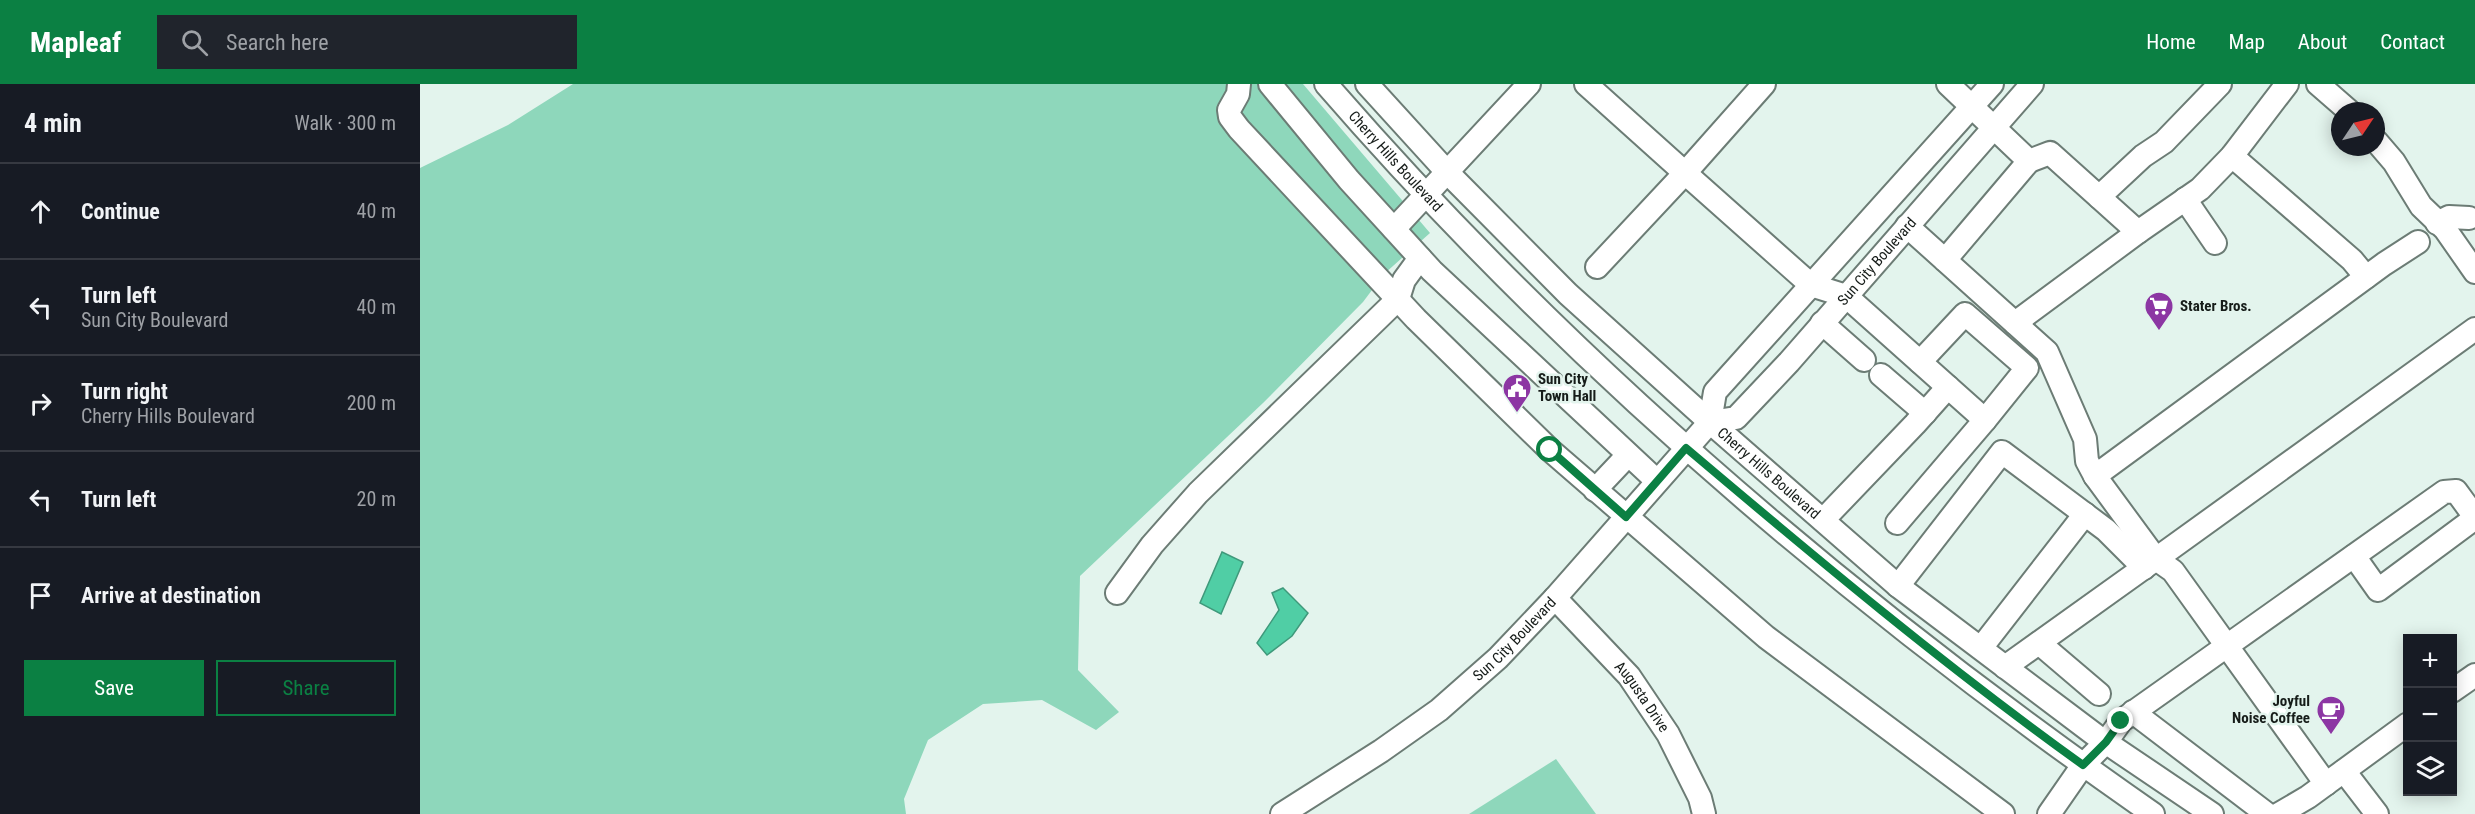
<!DOCTYPE html>
<meta charset="utf-8">
<style>
:root{--surface:#171b24;--page:#20242c;--text:#f1f3f6;--muted:#9ea1a6;--line:#363941;--accent:#0b8043}
body{margin:0;font-family:"Roboto Condensed",sans-serif;background:var(--page);color:var(--text)}
.controls{position:absolute;right:18px;bottom:18px;display:grid;overflow:hidden;border-radius:0px;box-shadow:0 3px 15px #0003}
.controls button{width:54px;height:54px;display:grid;place-items:center;padding:0;border:0;border-bottom:2px solid var(--line);background:var(--surface);color:var(--text);font:30px sans-serif}
.compass{position:absolute;left:1911px;top:18px;width:54px;height:54px;border-radius:50%;background:var(--surface);box-shadow:0 3px 15px #0003;rotate:55deg}
.stop{position:absolute;width:18px;height:18px;margin:-14px;border:4px solid #0b8043;border-radius:50%;background:#fff}
.stop.end{background:#0b8043;border-color:#fff;box-shadow:0 2px 6px #0008}
.list{margin:0;padding:0;list-style:none}
h2{display:flex;justify-content:space-between;align-items:center;height:78px;margin:0;padding:0 24px;font-size:26px}
h2 small{font-size:20px;font-weight:400;color:var(--muted)}
.list li{display:grid;grid-template-columns:39px 1fr auto;gap:18px;align-items:center;box-sizing:border-box;height:96px;padding:0 24px;border-top:2px solid var(--line)}
.list b{display:block;font-size:22px;white-space:nowrap}
.list p{margin:0;font-size:20px;white-space:nowrap;color:var(--muted)}
.list em{font-size:20px;font-style:normal;color:var(--muted)}
.actions{display:flex;gap:12px;padding:18px 24px}
.actions a{flex:1;padding:14px 0;border:2px solid var(--accent);border-radius:0px;text-align:center;font-size:21px;color:var(--accent)}
.actions .main{background:var(--accent);color:#fff}
.icon{flex:none;width:33px;height:33px;fill:none;stroke:currentColor;stroke-width:2;stroke-linecap:round;stroke-linejoin:round}
.map{position:relative;flex:none;width:2055px;height:730px;overflow:hidden}
header{display:flex;align-items:center;gap:36px;box-sizing:border-box;height:84px;padding:0 30px;background:var(--accent);color:#fff}
header strong{font-size:28px}
nav{display:flex;gap:33px;margin-inline-start:auto;font-size:21px}
.search{width:420px;height:54px;background:var(--page);display:flex;align-items:center;gap:15px;box-sizing:border-box;padding:0 21px;border-radius:0px;color:var(--muted);font-size:22px}
main{display:flex}
aside{flex:1;background:var(--surface)}
.map>svg:first-child{display:block}
</style>
<header>
<strong>Mapleaf</strong>
<div class="search"><svg class="icon" aria-label="search" viewBox="0 0 24 24"><circle cx="10" cy="10" r="6"/><path d="M15 15l6 6"/></svg>Search here</div>
<nav><a>Home</a><a>Map</a><a>About</a><a>Contact</a></nav>
</header>
<main>
<aside>
<h2>4 min<small>Walk · 300 m</small></h2>
<ul class="list">
<li><svg class="icon" aria-label="ahead" viewBox="0 0 24 24"><path d="M12 20V5M6 11l6-6 6 6"/></svg><div><b>Continue</b></div><em>40 m</em></li>
<li><svg class="icon" aria-label="left" viewBox="0 0 24 24"><path d="M17 20v-9H6M10 6l-5 5 5 5"/></svg><div><b>Turn left</b><p>Sun City Boulevard</p></div><em>40 m</em></li>
<li><svg class="icon" aria-label="right" viewBox="0 0 24 24"><path d="M7 20v-9h11M14 6l5 5-5 5"/></svg><div><b>Turn right</b><p>Cherry Hills Boulevard</p></div><em>200 m</em></li>
<li><svg class="icon" aria-label="left" viewBox="0 0 24 24"><path d="M17 20v-9H6M10 6l-5 5 5 5"/></svg><div><b>Turn left</b></div><em>20 m</em></li>
<li><svg class="icon" aria-label="arrive" viewBox="0 0 24 24"><path d="M6 21V4h12l-3 4 3 4H6"/></svg><div><b>Arrive at destination</b></div></li>
</ul>
<div class="actions"><a class="main">Save</a><a>Share</a></div>
</aside>
<div class="map">
<svg width="2055" height="730" viewBox="0 0 2055 730">
<rect width="100%" height="100%" fill="#e3f4ed"/>
<g fill="#8ed7bb">
<polygon points="153,0 883,0 1010,149 964,190 943,218 843,319 660,492 658,586 699,628 676,646 622,616 563,620 508,656 484,715 486,730 0,730 0,84 88,41"/>
<polygon points="1136,675 1176,730 1049,730"/>
</g>
<g fill="#50cea5" stroke="#3f997b" stroke-width="1.5">
<polygon points="802,468 823,478 801,530 780,519"/>
<polygon points="863,504 888,529 872,552 847,571 837,559 859,526 852,509"/>
</g>
<g fill="none" stroke-linecap="round" stroke-linejoin="round">
<g stroke="#6c7c75" stroke-width="26">
<g id="minor">
<polyline points="819,0 818,10 809,26 810,33 819,45 996,235 1130,366 1346,553 1583,730"/>
<polyline points="850,0 929,96 1012,187 1237,397"/>
<path id="s1" d="M906,0C1146,277 1433,521 1733,730"/>
<path id="s2" d="M947,0L1028,89L1148,210L1290,338L1478,502L1678,653L1792,730"/>
<polyline points="1166,0 1265,89 1344,0"/>
<polyline points="1528,0 1609,77 1630,69 1718,148 1780,105 1812,72 1867,0"/>
<polyline points="1898,0 1929,27"/>
<polyline points="1956,57 1974,78 2001,122 2025,145 2055,188"/>
<polyline points="1812,72 1932,176 1946,193"/>
<polyline points="1679,113 1723,72 1744,58 1800,0"/>
<polyline points="1765,115 1795,159"/>
<polyline points="2017,139 2029,133 2049,134"/>
<polyline points="1487,142 1627,268 1665,355 1667,377 1675,392 1736,475 1585,583"/>
<polyline points="974,145 1109,0"/>
<polyline points="1525,176 1609,77"/>
<polyline points="1177,183 1265,89 1391,201 1426,212 1565,336 1477,439"/>
<polyline points="1402,239 1444,276"/>
<polyline points="1595,239 1718,148"/>
<polyline points="1500,278 1545,230 1607,284 1565,336"/>
<polyline points="1461,291 1505,329"/>
<path id="s3" d="M1290,338L1316,334L1369,278L1612,0"/>
<polyline points="1675,392 1964,180 1998,158"/>
<polyline points="1175,406 1208,371"/>
<polyline points="1403,436 1495,340 1528,303"/>
<polyline points="1934,472 1958,506 2055,434"/>
<polyline points="1478,502 1582,368 1686,446 1724,484"/>
<polyline points="697,509 732,461 778,409 978,215 984,196 1000,174"/>
<path id="s4" d="M1135,514L1209,592L1248,650L1280,714L1284,730"/>
<polyline points="1619,559 1679,610"/>
<polyline points="1561,564 1665,430"/>
<polyline points="2032,607 2055,591"/>
<polyline points="1713,628 1847,730"/>
<polyline points="1924,687 1957,730"/>
<polyline points="1906,700 1753,487 1736,475 2055,245"/>
<path id="s5" d="M862,730L961,667L1019,626L1078,574L1135,514L1290,338L1295,308L1572,0"/>
<polyline points="1629,730 1663,681 1686,658 1701,637 2024,408 2036,407 2055,433"/>
<polyline points="1859,730 1888,713 1988,640"/>
</g>
</g>
<use href="#minor" stroke="#fff" stroke-width="22"/>
</g>
<g fill="none" stroke-linecap="round" stroke-linejoin="round">
<path stroke="#0b8043" stroke-width="8" d="M1130,366L1206,433L1266,364C1396,474 1525,582 1663,681L1686,658L1701,637"/>
</g>
<defs>
<g id="supermarket-pin" transform="scale(1.5)"><path d="M0 17L-7.5 6A9.5 9.5 0 1 1 7.5 6Z" fill="#8c36a3" stroke="#e3f4ed"/><path d="M-6-5.5h2.5l.6 2H6L4.5 2H-2.5L-4.4-4H-6ZM-1.5 3.2a1.3 1.3 0 1 0 .1 0ZM3 3.2a1.3 1.3 0 1 0 .1 0Z" fill="#fff"/></g>
<g id="civic-pin" transform="scale(1.5)"><path d="M0 17L-7.5 6A9.5 9.5 0 1 1 7.5 6Z" fill="#8c36a3" stroke="#e3f4ed"/><path d="M-.6-6.5H3V-4.5H.6V-3L4-1V1h2V6H-6V1h2V-1L-.6-3ZM-1.2 2.5V6h2.4V2.5Z" fill="#fff"/></g>
<g id="cafe-pin" transform="scale(1.5)"><path d="M0 17L-7.5 6A9.5 9.5 0 1 1 7.5 6Z" fill="#8c36a3" stroke="#e3f4ed"/><path d="M-5.5-4.5H6V0H3Q3 3.5 0 3.5H-2.5Q-5.5 3.5-5.5 0ZM3-3.2v2h1.7v-2ZM-6 4.5H4V6H-6Z" fill="#fff"/></g>
</defs>
<g fill-rule="evenodd">
<use href="#supermarket-pin" x="1739" y="222"/>
<use href="#civic-pin" x="1097" y="304"/>
<use href="#cafe-pin" x="1911" y="626"/>
</g>
<g text-anchor="middle" stroke-width="5" stroke-linejoin="round" paint-order="stroke">
<g font-size="15" fill="#161c19" stroke="#e3f4ed">
<text dy="5" stroke="none"><textPath href="#s1" startOffset="104">Cherry Hills Boulevard</textPath></text>
<text dy="5" stroke="none"><textPath href="#s3" startOffset="237">Sun City Boulevard</textPath></text>
<text dy="5" stroke="none"><textPath href="#s2" startOffset="560">Cherry Hills Boulevard</textPath></text>
<text dy="5" stroke="none"><textPath href="#s5" startOffset="292">Sun City Boulevard</textPath></text>
<text dy="5" stroke="none"><textPath href="#s4" startOffset="132">Augusta Drive</textPath></text>
</g>
<g font-size="15" font-weight="bold" fill="#161c19" stroke="#e3f4ed" text-anchor="start">
<text x="1760" y="227">Stater Bros.</text>
<text x="1118" y="300">Sun City<tspan x="1118" dy="17">Town Hall</tspan></text>
<text x="1890" y="622" text-anchor="end">Joyful<tspan x="1890" dy="17">Noise Coffee</tspan></text>
</g>
</g>
</svg>
<div class="controls">
<button>+</button>
<button>−</button>
<button><svg class="icon" aria-label="layers" viewBox="0 0 24 24"><path d="M12 4l9 5-9 5-9-5zM3 14l9 5 9-5"/></svg></button>
</div>
<svg class="compass" viewBox="-18 -18 36 36"><path d="M0-13l5 13h-10z" fill="#e53935"/><path d="M0 13l5-13h-10z" fill="#9ea1a6"/></svg>
<div class="stop" style="left:1130px;top:366px"></div>
<div class="stop end" style="left:1701px;top:637px"></div>
</div>
</main>
